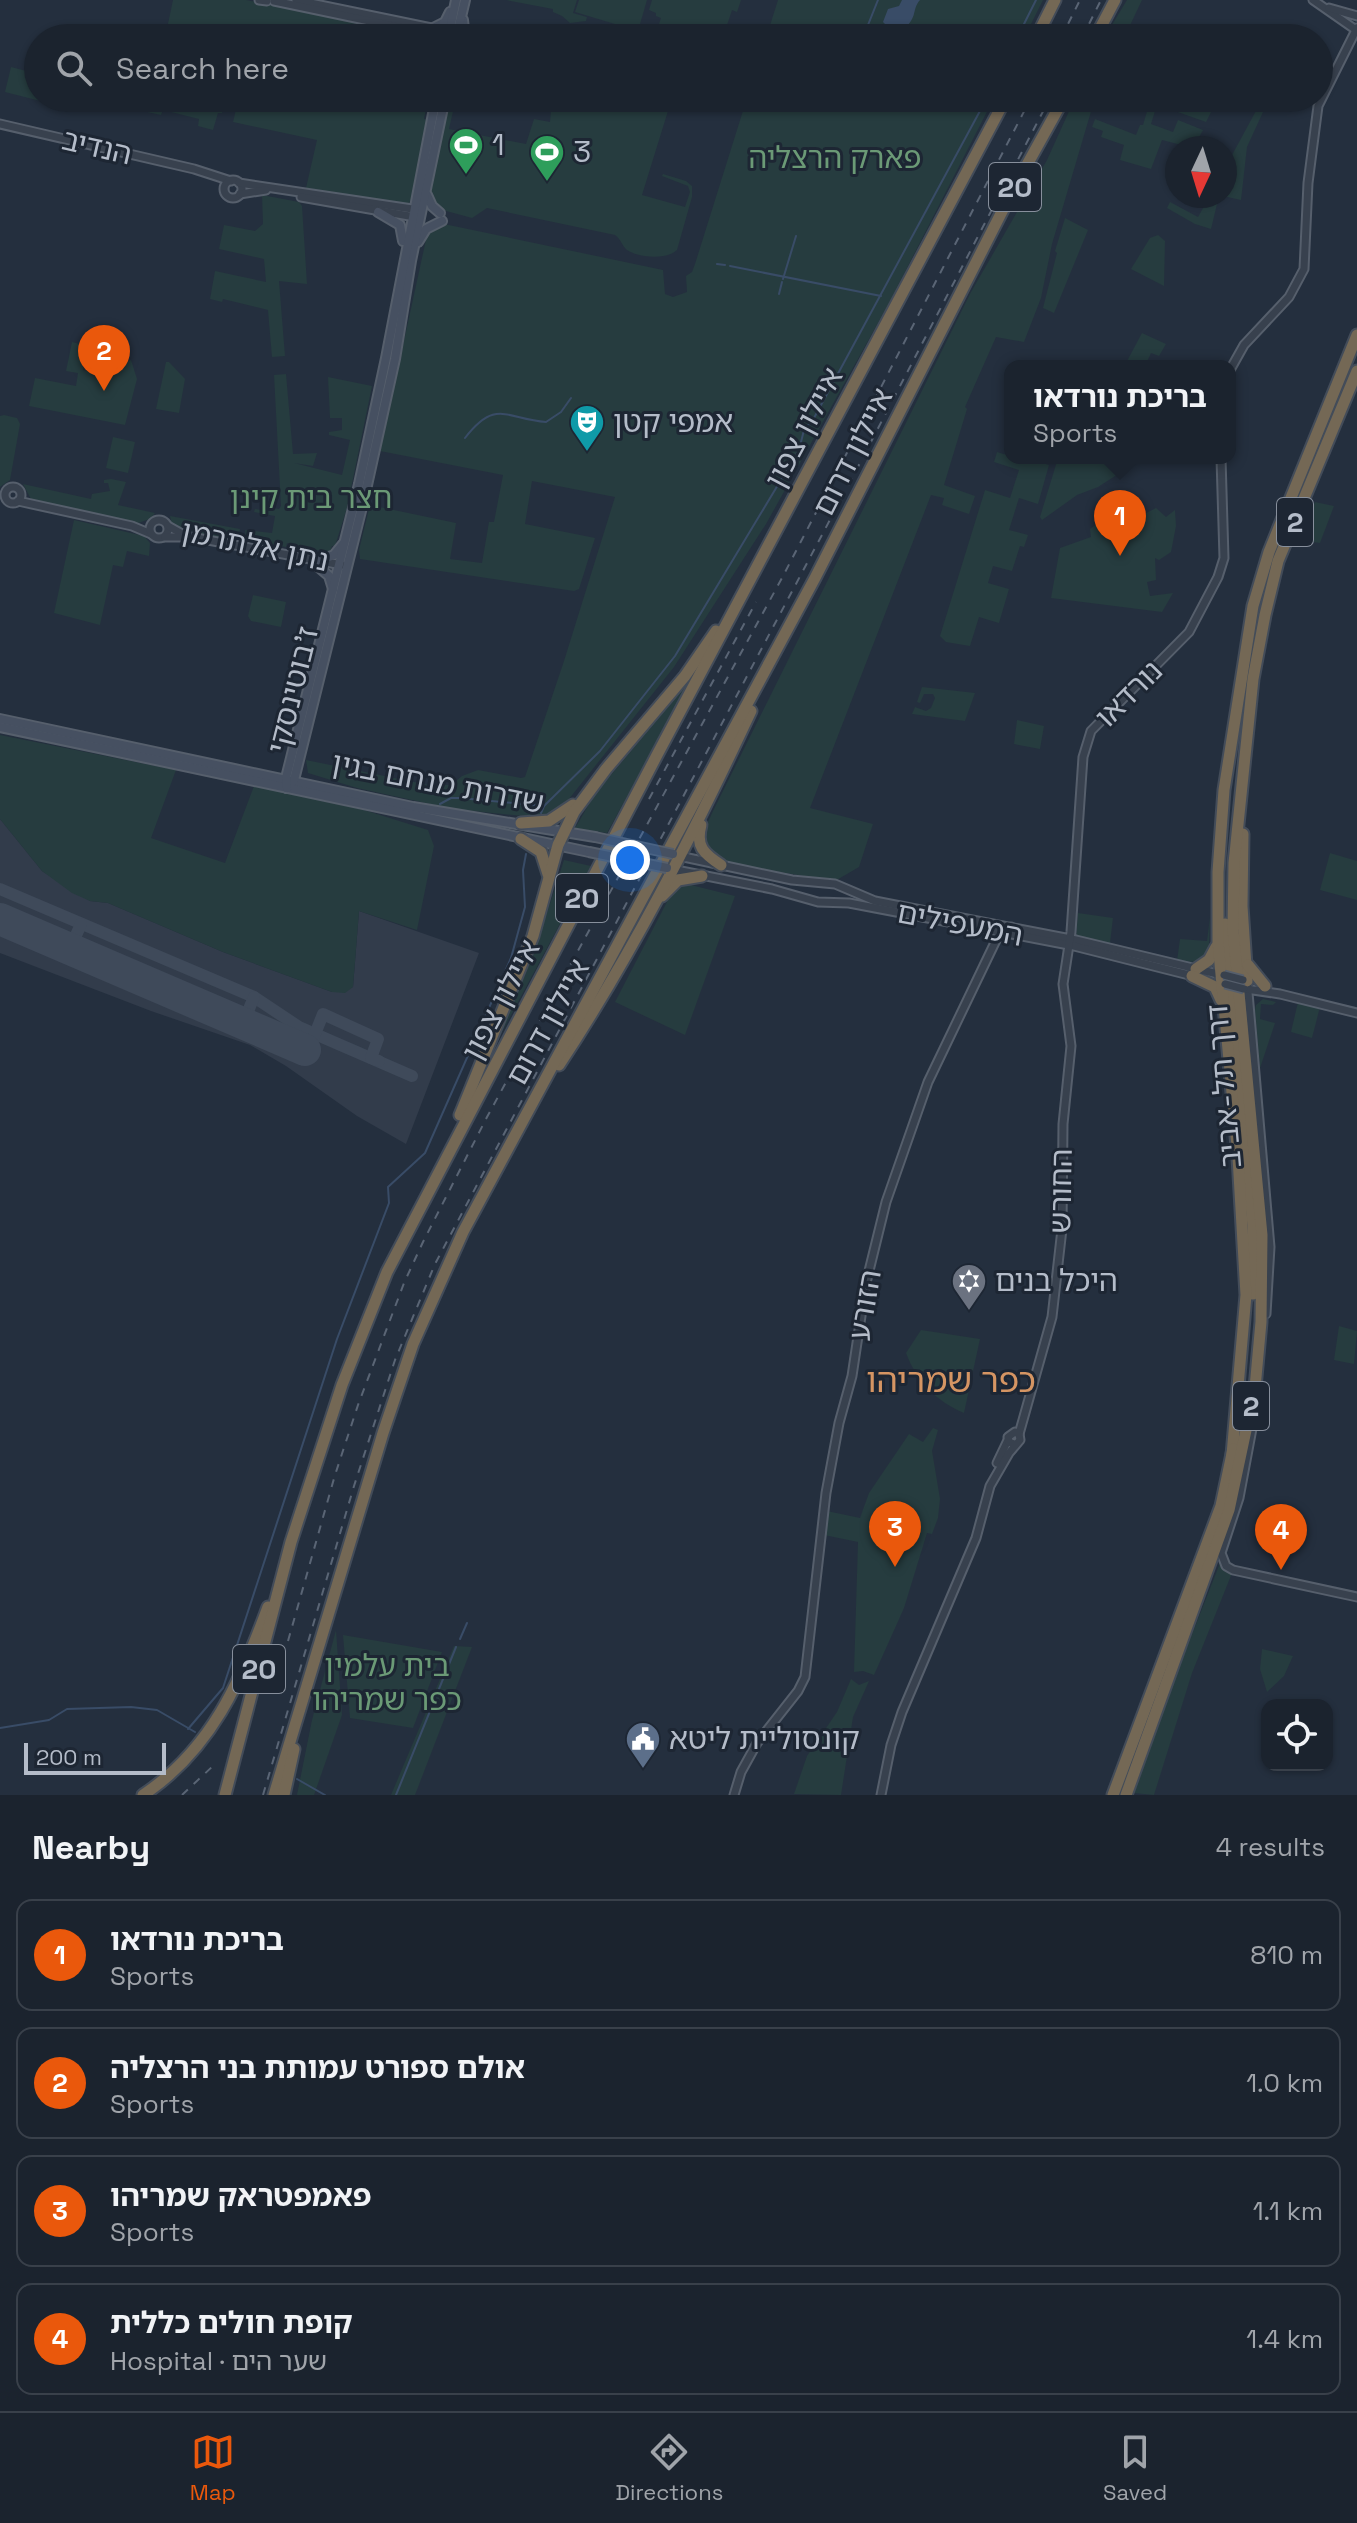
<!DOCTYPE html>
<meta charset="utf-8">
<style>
:root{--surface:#1b232e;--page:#282f3a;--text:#f1f3f6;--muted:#a0a4aa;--line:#39404a;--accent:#ea580c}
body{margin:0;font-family:"Space Grotesk","Noto Sans Hebrew",sans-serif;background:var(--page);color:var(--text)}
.controls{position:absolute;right:24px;bottom:24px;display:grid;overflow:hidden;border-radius:16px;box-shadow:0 2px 6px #0004}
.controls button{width:72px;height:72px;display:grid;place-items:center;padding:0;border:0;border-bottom:2px solid var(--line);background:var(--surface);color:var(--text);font:40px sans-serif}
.compass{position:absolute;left:1165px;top:136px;width:72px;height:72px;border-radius:50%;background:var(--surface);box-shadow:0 2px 6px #0004;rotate:184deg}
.scale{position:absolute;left:24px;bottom:20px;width:142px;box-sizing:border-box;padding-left:8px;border:4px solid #b4bcc9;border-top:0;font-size:22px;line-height:28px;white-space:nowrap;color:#b4bcc9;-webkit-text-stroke:6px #1d2633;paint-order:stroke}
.you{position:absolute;left:630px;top:860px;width:28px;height:28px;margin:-20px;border:6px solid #fff;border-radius:50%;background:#1a73e8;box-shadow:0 0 0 12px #1a73e833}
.badge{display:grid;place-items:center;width:52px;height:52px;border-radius:50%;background:var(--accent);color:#fff;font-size:26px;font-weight:700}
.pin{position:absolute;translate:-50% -66px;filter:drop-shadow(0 2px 4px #0008)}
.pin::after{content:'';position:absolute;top:42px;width:28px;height:24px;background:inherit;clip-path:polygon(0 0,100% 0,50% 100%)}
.popup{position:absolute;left:1004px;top:360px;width:232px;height:104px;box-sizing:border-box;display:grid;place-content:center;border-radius:16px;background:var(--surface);filter:drop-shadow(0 2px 6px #0005);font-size:26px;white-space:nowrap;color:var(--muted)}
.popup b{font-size:30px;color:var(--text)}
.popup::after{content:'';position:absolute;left:50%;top:100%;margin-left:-16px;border:16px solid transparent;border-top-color:var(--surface)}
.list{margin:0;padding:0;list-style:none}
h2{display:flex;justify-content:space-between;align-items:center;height:104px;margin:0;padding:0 32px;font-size:34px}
h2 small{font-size:26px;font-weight:400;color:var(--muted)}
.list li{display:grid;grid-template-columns:52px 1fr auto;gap:24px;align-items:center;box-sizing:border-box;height:112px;margin:0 16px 16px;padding:0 16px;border:2px solid var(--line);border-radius:16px}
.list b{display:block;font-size:30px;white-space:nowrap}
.list p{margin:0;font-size:26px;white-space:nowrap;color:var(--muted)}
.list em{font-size:26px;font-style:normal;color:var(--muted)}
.icon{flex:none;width:44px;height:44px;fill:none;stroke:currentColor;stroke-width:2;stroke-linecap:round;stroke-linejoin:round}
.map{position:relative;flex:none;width:1357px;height:1795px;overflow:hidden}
.search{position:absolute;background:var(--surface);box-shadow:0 2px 6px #0004;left:24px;right:24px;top:24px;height:88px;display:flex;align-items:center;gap:20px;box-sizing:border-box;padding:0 28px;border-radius:44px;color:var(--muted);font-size:30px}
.sheet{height:616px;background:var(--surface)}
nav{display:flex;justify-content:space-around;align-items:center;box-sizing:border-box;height:112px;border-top:2px solid var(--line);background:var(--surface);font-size:22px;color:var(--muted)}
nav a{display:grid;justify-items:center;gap:4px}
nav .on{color:var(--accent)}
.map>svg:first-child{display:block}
</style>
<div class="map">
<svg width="1357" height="1795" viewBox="0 0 1357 1795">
<rect width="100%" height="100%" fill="#242f3e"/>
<polygon fill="#323c4b" points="0,819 42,871 90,901 108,903 223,952 332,992 353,987 359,911 479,953 406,1144 357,1116 286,1066 250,1045 151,1011 0,953"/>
<g fill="#263c3f">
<polygon points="173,0 246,0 431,38 165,38"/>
<polygon points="506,0 577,0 573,13 587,17 586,21 570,23 562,16 553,12 553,9"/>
<polygon points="579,0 647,0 638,31 575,12"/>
<polygon points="652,0 741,0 737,12 732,10 724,34 709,29 707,33 702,32 700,38 692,38 658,27 661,18 656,16 656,13 649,10"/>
<polygon points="778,0 1043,0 1024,38 766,38"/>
<polygon points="1127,0 1142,0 1124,38 1104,38"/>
<polygon points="11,67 38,74 38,98 58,98 56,105 5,92"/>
<polygon points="150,98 428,98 424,119 429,120 411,200 408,204 306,188 317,140 233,122 237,105 225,101 222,113 218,113 213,130 198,126 199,119 163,110 161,115 147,112"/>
<path d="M447,98H456L449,129L526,144L534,119L550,122L552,98H672L642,195L685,207L690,192L688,186L662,176L663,174L686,181L692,186V197L677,250C667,260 639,258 627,250C622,246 621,239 615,235L487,208L472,218L439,209L429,195Z"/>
<polygon points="747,98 994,98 888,305 766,524 674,667 565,804 544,818 453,809 357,788 308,773 306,760 429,785 451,785 462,776 478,770 521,778 525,777 564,661 615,497 532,481 525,524 595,538 579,589 574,591 360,559 359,550 370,505 456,523 450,559 482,563 489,522 494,522 503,475 380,451 427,235 430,230 444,224 663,270 665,294 673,297 687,292 686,276 692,272 695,264"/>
<polygon points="1075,98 1095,98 1052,244 1041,298 1024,342 996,337 965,407 967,409 944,485 975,496 969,514 942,505 944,498 931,495 810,808 873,824 859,867 835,881 722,863 713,858 701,837 713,811 971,292 1047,160"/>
<polygon points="1185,98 1215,98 1208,109 1211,112 1206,122 1158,105 1160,100 1184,102"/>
<polygon points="1148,108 1155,111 1151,124 1173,132 1178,120 1203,130 1193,148 1162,140 1151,169 1120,160 1124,145 1101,137 1103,131 1092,127 1095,119 1136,135 1140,125 1143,125"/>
<polygon points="1257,109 1263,112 1247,147 1241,200 1223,196 1225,196 1225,168"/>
<polygon points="262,195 299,202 302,206 307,284 279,281 285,356 272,357 268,310 223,299 222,302 210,299 215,271 266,282 264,259 219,249 224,225 255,231 263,224"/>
<polygon points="1210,196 1219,196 1211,229 1195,224 1167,208 1170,202 1198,217"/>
<polygon points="1065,218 1088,230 1054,313 1043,308 1057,253 1055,251"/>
<polygon points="1158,235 1165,241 1164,286 1131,269 1150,238"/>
<polygon points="1142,333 1166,344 1159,356 1151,353 1145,366 1126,363"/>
<polygon points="72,342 88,346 83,370 100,374 131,360 137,379 125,425 29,406 35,378 76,386 78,373 66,371"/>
<polygon points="166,362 169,362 185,379 179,413 156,409"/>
<polygon points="286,374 293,454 317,453 313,466 294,463 342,475 350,440 329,435 329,432 342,430 342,418 330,418 328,377 372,386 347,508 335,546 332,546 330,552 296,547 287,543 286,547 246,540 245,530 272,533 275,516 254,512 255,509 268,511 269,507 279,509 281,506 274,375"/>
<polygon points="4,415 17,418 20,424 10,480 0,487 0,416"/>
<polygon points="113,437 135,442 128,473 106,468"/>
<path d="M997,452C1016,458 1029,459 1049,465L1038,504L1019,498L1009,530L1028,535L1024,547L1020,546L1012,571L993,566L988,583L1009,589L999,623L979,617L970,646L946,642L940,636L985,490L1010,498L1019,470L994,462Z"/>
<polygon points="1058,458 1134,458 1140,460 1098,487 1077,495 1042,520 1040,517"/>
<polygon points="111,479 126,482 118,505 155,513 150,519 138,523 117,520 38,502 31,499 23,484 91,499 92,494 110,491 108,483 104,483 104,480"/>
<polygon points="1315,502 1334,506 1320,543 1299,540"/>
<polygon points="1156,508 1166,517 1175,510 1176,526 1171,552 1159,560 1155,558 1156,580 1147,582 1150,596 1173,593 1162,612 1051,598 1060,548 1091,537 1090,529 1097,524 1105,534"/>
<polygon points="170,516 240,529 239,535 229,543 193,536 172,525"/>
<polygon points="74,520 144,536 150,543 149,556 127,551 123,567 113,565 100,625 54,613"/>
<polygon points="253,595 286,602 281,627 251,621 248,616"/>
<polygon points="692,678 607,833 575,828 595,794"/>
<polygon points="922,687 975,693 965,721 912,714 915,707 926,711 931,708 935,698 933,694 924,694 920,703 917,702"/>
<polygon points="1017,720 1044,726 1040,749 1014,744"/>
<polygon points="0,735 176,770 151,838 225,863 254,786 364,810 428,830 434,846 417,930 359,911 353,987 345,993 332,992 223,952 108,903 90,901 72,893 42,871 0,819"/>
<polygon points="1330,853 1357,861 1357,900 1320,890"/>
<polygon points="564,860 591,866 495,1045 533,956"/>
<polygon points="683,885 691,885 735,896 685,1035 615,1002 670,896"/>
<polygon points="1078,913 1113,918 1110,943 1076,938"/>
<polygon points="1210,917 1209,955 1199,962 1177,961 1180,939 1207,941"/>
<polygon points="1263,999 1276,1002 1273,1005 1261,1004 1260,1019 1275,1023 1260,1068 1255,1010 1256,1005"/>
<polygon points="1298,1002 1320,1007 1312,1038 1291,1032"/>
<polygon points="1339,1326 1357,1331 1354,1364 1334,1360"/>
<path d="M921,1330L980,1339L964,1413C936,1401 917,1382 906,1353Z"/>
<polygon points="933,1428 938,1430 932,1451 940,1499 938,1518 932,1534 927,1533 904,1608 874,1675 863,1671 854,1672 858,1542 824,1535 827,1511 860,1518 869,1493 909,1434 923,1442"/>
<polygon points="1220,1563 1232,1573 1192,1673 1154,1795 1134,1793 1178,1670"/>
<polygon points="336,1630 342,1715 314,1795 297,1795 312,1720"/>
<polygon points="343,1635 442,1652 413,1728 350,1718"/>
<polygon points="454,1646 472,1647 415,1795 391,1795"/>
<polygon points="1262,1649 1293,1656 1284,1676 1267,1692 1260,1669"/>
<polygon points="851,1679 859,1685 869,1681 853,1717 841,1795 794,1794 807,1756 837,1712"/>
</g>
<path fill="#394c67" d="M902,0H920C911,10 919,18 901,31L891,30L883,22L888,9L899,6Z"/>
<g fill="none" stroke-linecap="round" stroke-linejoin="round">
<g stroke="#394c67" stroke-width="2">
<polyline points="857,38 866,30 878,0"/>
<polyline points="1017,38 1036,0"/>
<polyline points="717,264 725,265"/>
<polyline points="730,266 881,296"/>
<polyline points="783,279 796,236"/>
<polyline points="779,294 782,282"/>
<path d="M465,438C496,398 506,419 546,422L561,412L571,398"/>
<polyline points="440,804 451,798 460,798 544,806"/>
<polyline points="541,813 544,806 600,751 675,656 799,450 804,430 814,418 987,98"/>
<polyline points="460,1639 467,1623"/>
<polyline points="0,1728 49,1720 67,1709 131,1707 157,1710 195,1732"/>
<polyline points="188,1729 223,1688 337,1339 389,1203 388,1187 425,1153 511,958 525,907 523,870 526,854"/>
<polyline points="297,1779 325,1795"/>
<polyline points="396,1795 456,1647"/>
</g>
<g stroke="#3f4a5a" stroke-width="12">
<polyline points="0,889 254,997 299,1027 412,1076"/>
<polyline points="70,949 81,924"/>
<polyline points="243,1023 254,997"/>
<polyline points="305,1050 313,1039 323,1014 378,1039 371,1058 379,1061"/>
</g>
<polyline stroke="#3f4a5a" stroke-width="32" points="0,919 305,1050"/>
<g stroke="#565f6c" stroke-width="11">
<g id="tertiary">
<polyline points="259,0 267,1"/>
<polyline points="296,0 451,32"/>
<polyline points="1313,0 1356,30"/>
<polyline points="274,1 451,38"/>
<polyline points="1329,8 1357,16"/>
<polyline points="0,124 194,169 231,181"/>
<circle cx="233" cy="189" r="9"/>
<polyline points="239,183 419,210"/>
<polyline points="240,194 266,190"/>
<polyline points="301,197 415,217"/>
<polyline points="1230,370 1244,345 1289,297 1304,269 1308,183 1318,106 1357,28"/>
<circle cx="13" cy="495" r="8"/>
<polyline points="18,501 132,526 151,534"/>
<circle cx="159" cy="529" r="9"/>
<polyline points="168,526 186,536 342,565"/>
<polyline points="165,537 180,537"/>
<polyline points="679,856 792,880 835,884 875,901 1076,940 1222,975"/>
<polyline points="671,869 772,889 818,902 849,903 1074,946 1193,976"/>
<polyline points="1247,981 1270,1247 1266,1314"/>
<polyline points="1246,989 1280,994 1357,1013"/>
<polyline points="1257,1402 1239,1498 1221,1553 1226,1566 1233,1570 1357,1597"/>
<polyline points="1019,1434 1052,1317 1062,1229 1063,1124 1071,1046 1063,984 1071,932 1083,757 1091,731 1189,632 1218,577 1224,558 1221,458"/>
<polyline points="997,1463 1008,1440"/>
<polyline points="734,1795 741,1772 757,1743 798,1691 805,1677 826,1493 839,1423 852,1376 866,1283 886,1202 928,1082 1000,932 1011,927"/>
<polyline points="881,1795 891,1745 902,1712 976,1538 990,1486 1009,1453 1020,1440 1019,1434 1015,1432 1008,1437 1009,1442 1014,1444"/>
</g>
</g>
<g stroke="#565f6c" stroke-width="12">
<g id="secondary">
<polyline points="463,20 464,29 470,36"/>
<polyline points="433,28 445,22 450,12"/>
<polyline points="416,30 435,38"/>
<polyline points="448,38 456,0"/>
<polyline points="456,38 465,0"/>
<polyline points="427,195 432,206 440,213"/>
<polyline points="378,212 400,225 403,241"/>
<polyline points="418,242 426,229 442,221"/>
<polyline points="321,560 334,555 343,544"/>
<polyline points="316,565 329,576 333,589"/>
<polyline points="0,719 413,807 595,837"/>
<polyline points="0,727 589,852"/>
<polyline points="287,788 294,780 364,499 395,359 411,261 445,98"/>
<polyline points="287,788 286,778 359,484 386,358 436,98"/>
</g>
</g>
<g stroke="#434c59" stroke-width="15">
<g id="motorway">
<polyline points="1036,38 1055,0"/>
<polyline points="1095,38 1115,0"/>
<polyline points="521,823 549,821 573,805"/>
<path d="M701,825C695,846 704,854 721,865"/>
<polyline points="1243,834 1242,906 1247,981"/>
<polyline points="521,839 541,852 548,874"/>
<polyline points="662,896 678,880 702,876"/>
<polyline points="1225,924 1253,1226 1253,1294"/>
<polyline points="1248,965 1265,986"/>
<polyline points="1196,969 1209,960 1216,947"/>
<polyline points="1192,976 1215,987 1221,1000"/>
<path d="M559,1065C633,953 694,832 751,711"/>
<polyline points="460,1115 533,936 558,845 574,812 606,769 685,676 716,631"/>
<polyline points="1232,1455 1246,1295 1238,1157 1218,942 1218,872 1224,790 1253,606 1269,552 1357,335"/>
<path d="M143,1795C211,1750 241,1681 268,1607"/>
<polyline points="225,1795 291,1542 342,1385 387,1272 657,755 1006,98"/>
<polyline points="274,1795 383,1433 413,1344 463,1232 815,578 1013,190 1064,98"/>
<polyline points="284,1795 294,1749"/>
<polyline points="1113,1795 1221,1506 1233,1449"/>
<polyline points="1126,1795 1229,1510 1255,1388 1261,1322 1262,1235 1233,930 1234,863 1253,679 1265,615 1278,561 1357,371"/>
</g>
</g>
<use href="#tertiary" stroke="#38414e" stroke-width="7"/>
<use href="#secondary" stroke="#465061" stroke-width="8"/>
<use href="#motorway" stroke="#746855" stroke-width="11"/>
<g stroke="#5a6575" stroke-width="2" stroke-dasharray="8 8" stroke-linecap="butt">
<polyline points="1061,38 1080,0"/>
<polyline points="1082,38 1101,0"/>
<polyline points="649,799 756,602"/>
<polyline points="288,1641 335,1475 358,1405 404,1283 423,1242 487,1117 782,578 1031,98"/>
<polyline points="182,1795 214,1765"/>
<polyline points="263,1795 354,1486 395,1360 435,1264 849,484 1050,98"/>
</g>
<g stroke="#565f6c" stroke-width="11" stroke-linecap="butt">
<g id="tertiary-bridge">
<polyline points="1224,975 1243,980"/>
<polyline points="1225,984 1244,989"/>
</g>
</g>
<g stroke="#565f6c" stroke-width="12" stroke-linecap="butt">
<g id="secondary-bridge">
<polyline points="595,837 673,854"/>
<polyline points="589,852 667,868"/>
</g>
</g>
<use href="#tertiary-bridge" stroke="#38414e" stroke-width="7"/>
<use href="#secondary-bridge" stroke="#465061" stroke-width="8"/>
</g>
<defs>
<g id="stadium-pin" transform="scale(1.8)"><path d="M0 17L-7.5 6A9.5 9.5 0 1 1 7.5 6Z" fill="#2e9e5b" stroke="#1d2633"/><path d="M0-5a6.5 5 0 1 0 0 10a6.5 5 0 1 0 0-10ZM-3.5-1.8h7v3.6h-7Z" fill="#fff"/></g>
<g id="theatre-pin" transform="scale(1.8)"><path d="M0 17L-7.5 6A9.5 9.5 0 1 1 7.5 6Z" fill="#0f9aa8" stroke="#1d2633"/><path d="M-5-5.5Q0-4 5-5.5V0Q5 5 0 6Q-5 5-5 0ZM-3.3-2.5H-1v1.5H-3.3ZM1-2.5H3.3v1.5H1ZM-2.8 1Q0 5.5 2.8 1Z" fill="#fff"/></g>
<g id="synagogue-pin" transform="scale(1.8)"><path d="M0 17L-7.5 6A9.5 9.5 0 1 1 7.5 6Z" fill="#6b7280" stroke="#1d2633"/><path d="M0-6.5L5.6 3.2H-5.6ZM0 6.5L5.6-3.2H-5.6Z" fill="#fff"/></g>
<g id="civic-pin" transform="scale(1.8)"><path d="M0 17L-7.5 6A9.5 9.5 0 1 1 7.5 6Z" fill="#5c6f8a" stroke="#1d2633"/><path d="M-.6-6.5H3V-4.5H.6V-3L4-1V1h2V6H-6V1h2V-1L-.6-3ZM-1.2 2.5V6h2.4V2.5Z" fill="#fff"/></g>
</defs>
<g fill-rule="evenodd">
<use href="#stadium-pin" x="466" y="145"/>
<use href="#stadium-pin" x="547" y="152"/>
<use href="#theatre-pin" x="587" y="422"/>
<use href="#synagogue-pin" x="969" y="1281"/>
<use href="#civic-pin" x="643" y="1739"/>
</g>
<g text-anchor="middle" stroke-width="6" stroke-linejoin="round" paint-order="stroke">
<g fill="#1d2633" stroke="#878f9c" stroke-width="2">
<rect x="989" y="163" width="52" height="48" rx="6"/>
<rect x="1277" y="498" width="36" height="48" rx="6"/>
<rect x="556" y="874" width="52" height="48" rx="6"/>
<rect x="1233" y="1382" width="36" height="48" rx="6"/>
<rect x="233" y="1645" width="52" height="48" rx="6"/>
</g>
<g font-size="28" font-weight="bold" fill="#b4bcc9">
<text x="1015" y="197">20</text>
<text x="1295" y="532">2</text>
<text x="582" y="908">20</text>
<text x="1251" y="1416">2</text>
<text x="259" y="1679">20</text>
</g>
<g font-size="30" fill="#b4bcc9" stroke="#1d2633" text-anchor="start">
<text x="492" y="155">1</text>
<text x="573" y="162">3</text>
<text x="613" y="432">אמפי קטן</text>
<text x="995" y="1291">היכל בנים</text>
<text x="669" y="1749">קונסוליית ליטא</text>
</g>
<g font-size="30" fill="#b4bcc9" stroke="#1d2633">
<text transform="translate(97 147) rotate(13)" y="10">הנדיב</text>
<text transform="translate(804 428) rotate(-62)" y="10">איילון צפון</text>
<text transform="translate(853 452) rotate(-63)" y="10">איילון דרום</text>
<text transform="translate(255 546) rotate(12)" y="10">נתן אלתרמן</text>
<text transform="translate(293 690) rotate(-76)" y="10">ז'בוטינסקי</text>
<text transform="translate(1129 694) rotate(-45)" y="10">נורדאו</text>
<text transform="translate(438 783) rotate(11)" y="10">שדרות מנחם בגין</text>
<text transform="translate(960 924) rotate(11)" y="10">המעפילים</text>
<text transform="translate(501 1000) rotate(-62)" y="10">איילון צפון</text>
<text transform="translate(548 1022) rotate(-61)" y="10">איילון דרום</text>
<text transform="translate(1224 1086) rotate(-95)" y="10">דרך תל-אביב</text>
<text transform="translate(1061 1191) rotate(-89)" y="10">החורש</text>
<text transform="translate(865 1305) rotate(-80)" y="10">הזורע</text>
</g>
<g font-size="30" fill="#6b9a76" stroke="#1d2633">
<text x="835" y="168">פארק הרצליה</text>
<text x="311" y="508">חצר בית קינן</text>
<text x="387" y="1676">בית עלמין<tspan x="387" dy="34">כפר שמריהו</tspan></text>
</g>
<g font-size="34" fill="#d59563" stroke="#1d2633">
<text x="951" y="1392">כפר שמריהו</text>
</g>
</g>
</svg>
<div class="controls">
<button><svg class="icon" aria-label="locate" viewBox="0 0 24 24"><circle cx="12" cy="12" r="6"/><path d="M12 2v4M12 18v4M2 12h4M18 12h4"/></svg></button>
</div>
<svg class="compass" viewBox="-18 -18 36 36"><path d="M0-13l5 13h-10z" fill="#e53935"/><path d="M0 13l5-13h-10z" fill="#a0a4aa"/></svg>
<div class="scale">200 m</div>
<div class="you"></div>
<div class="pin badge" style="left:1120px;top:556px">1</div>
<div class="popup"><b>בריכת נורדאו</b>Sports</div>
<div class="pin badge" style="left:104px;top:391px">2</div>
<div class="pin badge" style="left:895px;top:1567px">3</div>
<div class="pin badge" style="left:1281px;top:1570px">4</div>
<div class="search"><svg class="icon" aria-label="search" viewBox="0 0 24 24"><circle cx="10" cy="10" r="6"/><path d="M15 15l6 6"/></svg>Search here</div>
</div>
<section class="sheet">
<h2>Nearby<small>4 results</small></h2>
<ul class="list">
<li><span class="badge">1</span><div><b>בריכת נורדאו</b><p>Sports</p></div><em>810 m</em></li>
<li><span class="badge">2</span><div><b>אולם ספורט עמותת בני הרצליה</b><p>Sports</p></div><em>1.0 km</em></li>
<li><span class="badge">3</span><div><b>פאמפטראק שמריהו</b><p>Sports</p></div><em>1.1 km</em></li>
<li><span class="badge">4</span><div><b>קופת חולים כללית</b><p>Hospital · שער הים</p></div><em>1.4 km</em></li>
</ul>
</section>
<nav>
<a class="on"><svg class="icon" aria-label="map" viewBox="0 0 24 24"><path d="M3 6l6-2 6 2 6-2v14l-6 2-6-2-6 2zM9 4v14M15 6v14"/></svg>Map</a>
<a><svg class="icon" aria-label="directions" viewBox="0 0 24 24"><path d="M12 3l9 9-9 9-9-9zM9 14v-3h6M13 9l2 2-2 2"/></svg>Directions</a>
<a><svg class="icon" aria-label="saved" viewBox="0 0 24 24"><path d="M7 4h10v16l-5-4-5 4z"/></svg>Saved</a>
</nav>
